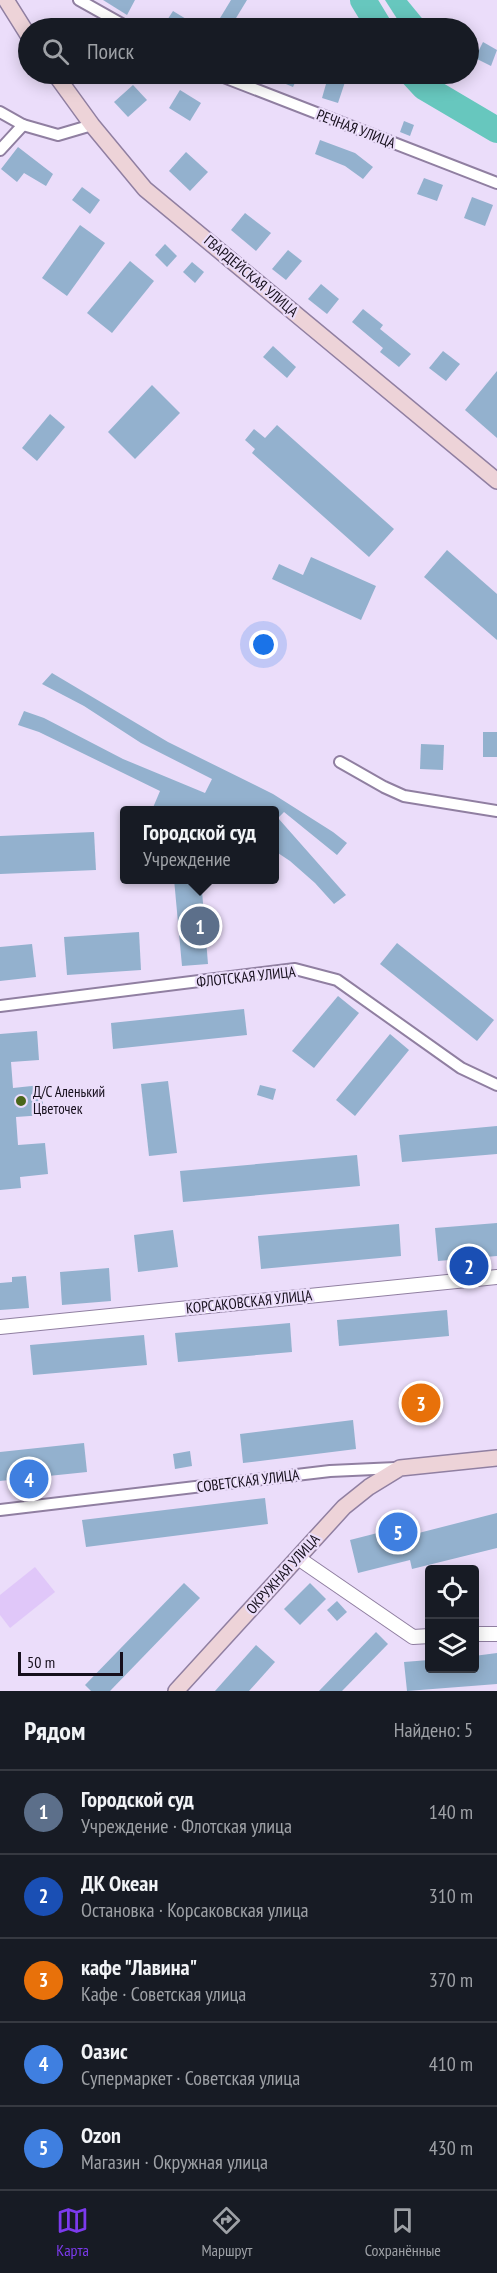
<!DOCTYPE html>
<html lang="ru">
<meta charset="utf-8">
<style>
:root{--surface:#171b24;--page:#242831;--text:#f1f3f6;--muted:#9ea1a6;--line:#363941;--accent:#7c3aed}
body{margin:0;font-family:"PT Sans Narrow",sans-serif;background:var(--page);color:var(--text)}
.controls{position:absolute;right:18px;bottom:18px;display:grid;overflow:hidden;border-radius:6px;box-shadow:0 3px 15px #0003}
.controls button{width:54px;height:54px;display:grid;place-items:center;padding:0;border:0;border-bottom:2px solid var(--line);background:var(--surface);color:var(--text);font:30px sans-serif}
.scale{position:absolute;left:18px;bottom:15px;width:105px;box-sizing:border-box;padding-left:6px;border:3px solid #160f1c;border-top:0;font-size:16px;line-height:21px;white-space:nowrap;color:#160f1c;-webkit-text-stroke:4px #ebddfa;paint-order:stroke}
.you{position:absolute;left:264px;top:645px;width:21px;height:21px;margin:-15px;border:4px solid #fff;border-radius:50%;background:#1a73e8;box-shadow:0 0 0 9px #1a73e833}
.badge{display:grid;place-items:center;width:39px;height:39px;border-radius:50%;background:var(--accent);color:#fff;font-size:20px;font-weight:700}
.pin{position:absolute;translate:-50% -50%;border:3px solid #fff;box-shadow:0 2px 6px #0006}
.popup{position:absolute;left:120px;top:806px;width:159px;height:78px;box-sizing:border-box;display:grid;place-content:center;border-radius:6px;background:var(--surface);filter:drop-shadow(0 2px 4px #0005);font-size:20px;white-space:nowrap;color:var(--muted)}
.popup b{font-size:22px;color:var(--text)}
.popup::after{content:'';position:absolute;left:50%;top:100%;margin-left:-12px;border:12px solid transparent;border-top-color:var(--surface)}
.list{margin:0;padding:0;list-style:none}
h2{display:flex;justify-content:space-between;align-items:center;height:78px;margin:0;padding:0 24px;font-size:26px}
h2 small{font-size:20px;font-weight:400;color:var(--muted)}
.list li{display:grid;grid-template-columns:39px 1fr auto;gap:18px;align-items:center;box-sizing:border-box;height:84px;padding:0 24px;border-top:2px solid var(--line)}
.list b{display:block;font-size:22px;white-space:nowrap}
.list p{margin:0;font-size:20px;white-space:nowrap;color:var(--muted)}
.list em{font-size:20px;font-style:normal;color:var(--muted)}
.icon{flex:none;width:33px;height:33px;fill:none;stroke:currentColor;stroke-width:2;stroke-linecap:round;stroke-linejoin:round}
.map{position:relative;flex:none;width:497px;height:1691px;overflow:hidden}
.search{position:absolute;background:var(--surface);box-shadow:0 3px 15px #0003;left:18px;right:18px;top:18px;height:66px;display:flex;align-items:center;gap:15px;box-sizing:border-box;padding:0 21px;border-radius:33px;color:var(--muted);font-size:22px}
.sheet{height:498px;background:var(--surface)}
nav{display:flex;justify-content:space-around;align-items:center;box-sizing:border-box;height:84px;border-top:2px solid var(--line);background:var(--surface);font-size:16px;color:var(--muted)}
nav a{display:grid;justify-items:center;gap:3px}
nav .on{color:var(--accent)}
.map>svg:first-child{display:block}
</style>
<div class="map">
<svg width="497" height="1691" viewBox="0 0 497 1691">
<rect width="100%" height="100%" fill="#ebddfa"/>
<polygon fill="#e0c7f9" points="35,1567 55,1592 10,1628 0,1615 0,1595"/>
<polygon fill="#67c7be" points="385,0 407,0 430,28 403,28"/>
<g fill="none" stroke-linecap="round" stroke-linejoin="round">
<g stroke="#67c7be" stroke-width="26">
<polyline points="363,0 380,28"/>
<polyline points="412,74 424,87 497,130"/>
</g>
</g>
<g fill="#93b1ce">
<polygon points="103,0 135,0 127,15"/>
<polygon points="231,0 247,0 230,28 214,28"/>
<polygon points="173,11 201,28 162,28"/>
<polygon points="483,42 497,50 491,66 475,58"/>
<polygon points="262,74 299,74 293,87"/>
<polygon points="328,77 345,82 338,103 322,98"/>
<polygon points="133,85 147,100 128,117 114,102"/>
<polygon points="180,90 201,103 190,121 169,108"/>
<polygon points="404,121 414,125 410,136 400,132"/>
<polygon points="320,140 355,153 373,167 363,179 345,166 315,154"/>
<polygon points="18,147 53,174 46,186 24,173 17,182 1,169"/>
<polygon points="186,152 208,172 190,191 169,171"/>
<polygon points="424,178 443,185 437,201 417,194"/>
<polygon points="82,187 100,200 90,214 72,200"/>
<polygon points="472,197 493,205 485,226 464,218"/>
<polygon points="245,213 271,233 256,251 231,230"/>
<polygon points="80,225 105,243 67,296 42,278"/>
<polygon points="165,244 177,256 167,267 155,255"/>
<polygon points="288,250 302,261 286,280 272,269"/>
<polygon points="130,261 154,281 112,333 87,313"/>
<polygon points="192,262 204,272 195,283 183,272"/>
<polygon points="321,284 339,299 327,314 308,299"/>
<polygon points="363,309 383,325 380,329 411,354 399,367 380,352 383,348 352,322"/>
<polygon points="273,346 296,367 287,378 263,357"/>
<polygon points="443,351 460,364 446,381 429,368"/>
<polygon points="497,371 497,438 465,410"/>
<polygon points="152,385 180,413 135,459 108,432"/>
<polygon points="50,414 65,427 37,461 22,448"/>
<polygon points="277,425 394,529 369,557 252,453 255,449 245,440 254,429 265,438"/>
<polygon points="447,550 497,594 497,640 424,577"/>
<polygon points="311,557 376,586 361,620 272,579 279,564 303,575"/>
<polygon points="52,673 168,742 273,794 333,832 347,843 337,855 284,812 278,818 346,895 334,904 315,883 290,861 275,851 275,810 152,810 160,791 39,732 18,725 24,711 44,718 123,759 205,793 212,779 141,743 84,706 42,684"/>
<rect x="483" y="732" width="14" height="25"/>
<polygon points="421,744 444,745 443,770 420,769"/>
<polygon points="94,832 96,870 0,874 0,836"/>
<polygon points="174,879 201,879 208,964 182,966"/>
<polygon points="139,932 141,970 67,975 64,937"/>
<polygon points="397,943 494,1020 477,1041 380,964"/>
<polygon points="32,944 36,977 0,981 0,947"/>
<polygon points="338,996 359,1013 314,1068 292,1051"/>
<polygon points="244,1009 247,1035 113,1049 111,1023"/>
<polygon points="37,1031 39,1060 11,1062 13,1088 41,1085 44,1115 16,1117 18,1145 45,1143 48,1174 20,1177 21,1188 0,1190 0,1034"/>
<polygon points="390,1034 409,1050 355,1116 336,1100"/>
<polygon points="168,1081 177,1153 149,1156 141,1084"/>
<polygon points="260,1085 276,1089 273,1100 257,1095"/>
<polygon points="497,1126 497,1154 402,1162 399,1135"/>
<polygon points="357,1155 360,1186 183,1202 180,1171"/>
<polygon points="497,1223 497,1256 438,1261 435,1228"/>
<polygon points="399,1224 401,1256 261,1269 258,1236"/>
<polygon points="173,1230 178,1267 138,1272 134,1235"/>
<polygon points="109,1268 111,1301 62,1305 60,1272"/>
<polygon points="26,1276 29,1308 0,1310 0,1283 12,1282 12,1277"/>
<polygon points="447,1310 449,1336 339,1346 337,1320"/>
<polygon points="290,1323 292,1352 178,1362 175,1333"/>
<polygon points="144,1335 147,1365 33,1375 30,1345"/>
<polygon points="437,1389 439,1415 404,1418 402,1392"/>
<polygon points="353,1420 356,1449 243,1463 240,1434"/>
<polygon points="84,1443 87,1472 0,1481 0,1452"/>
<polygon points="190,1451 192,1466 175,1469 173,1454"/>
<polygon points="265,1498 268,1524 86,1547 82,1520"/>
<polygon points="497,1513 497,1548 412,1569 410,1560 358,1573 350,1540 401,1527 403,1537"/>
<polygon points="184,1583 200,1598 110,1691 91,1691 85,1685"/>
<polygon points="310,1583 326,1599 300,1625 284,1609"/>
<polygon points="337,1601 347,1612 337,1621 327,1610"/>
<polygon points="376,1632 388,1644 342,1691 319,1691"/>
<polygon points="256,1645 275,1662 249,1691 215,1691"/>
<polygon points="497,1653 497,1684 407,1691 404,1662 429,1660 429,1668 474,1668 474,1656"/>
</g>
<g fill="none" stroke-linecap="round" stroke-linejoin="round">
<g stroke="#907fa1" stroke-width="14">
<g id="minor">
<polyline points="79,0 129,28"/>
<polyline points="216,74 497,183"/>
<polyline points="0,112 23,125 58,135 92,125"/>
<polyline points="0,150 23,125"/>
<polyline points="340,762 384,787 404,796 497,811"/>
<polyline points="0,1006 295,969 337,980 461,1068 497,1085"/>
<polyline points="0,1510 330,1471 396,1468"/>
</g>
</g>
<g stroke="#907fa1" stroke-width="16">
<g id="tertiary">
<polyline points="0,1327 497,1277"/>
<polyline points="298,1558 413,1637 430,1636"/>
<polyline points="474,1634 497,1634"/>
</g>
</g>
<g stroke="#907fa1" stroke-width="18">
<g id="secondary">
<polyline points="6,0 28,35"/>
<polyline points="55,74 92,125 145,189 497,481"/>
<polyline points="176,1691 344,1507 369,1487 400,1468 497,1458"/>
</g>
</g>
<use href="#minor" stroke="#fff" stroke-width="10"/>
<use href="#tertiary" stroke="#fff" stroke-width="14"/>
<use href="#secondary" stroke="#edd3d8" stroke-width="15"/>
</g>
<circle fill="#4a6619" stroke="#ebddfa" stroke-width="2" cx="21" cy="1101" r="6"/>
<g text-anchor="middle" stroke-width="4.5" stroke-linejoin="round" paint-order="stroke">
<g font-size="15" fill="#160f1c" stroke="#ebddfa">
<text transform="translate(356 129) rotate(21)" y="5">РЕЧНАЯ УЛИЦА</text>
<text transform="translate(251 276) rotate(40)" y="5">ГВАРДЕЙСКАЯ УЛИЦА</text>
<text transform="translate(246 977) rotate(-6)" y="5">ФЛОТСКАЯ УЛИЦА</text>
<text transform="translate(249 1302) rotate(-6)" y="5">КОРСАКОВСКАЯ УЛИЦА</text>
<text transform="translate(248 1481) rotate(-7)" y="5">СОВЕТСКАЯ УЛИЦА</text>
<text transform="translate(283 1574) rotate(-48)" y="5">ОКРУЖНАЯ УЛИЦА</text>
</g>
<g font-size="15" fill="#160f1c" stroke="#ebddfa" text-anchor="start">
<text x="33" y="1097">Д/С Аленький<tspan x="33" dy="17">Цветочек</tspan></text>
</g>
</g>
</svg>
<div class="controls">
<button><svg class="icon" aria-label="locate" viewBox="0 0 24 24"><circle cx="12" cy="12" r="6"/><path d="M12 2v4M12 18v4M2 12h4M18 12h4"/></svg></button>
<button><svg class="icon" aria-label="layers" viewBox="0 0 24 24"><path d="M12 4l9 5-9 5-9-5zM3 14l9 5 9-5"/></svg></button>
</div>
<div class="scale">50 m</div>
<div class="you"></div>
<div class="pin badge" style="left:200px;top:926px;background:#5c6f8a">1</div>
<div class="popup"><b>Городской суд</b>Учреждение</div>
<div class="pin badge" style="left:469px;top:1266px;background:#1a4fb4">2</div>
<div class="pin badge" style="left:421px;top:1403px;background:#e8710a">3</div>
<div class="pin badge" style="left:29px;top:1479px;background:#3f7fe0">4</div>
<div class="pin badge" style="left:398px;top:1532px;background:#3f7fe0">5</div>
<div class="search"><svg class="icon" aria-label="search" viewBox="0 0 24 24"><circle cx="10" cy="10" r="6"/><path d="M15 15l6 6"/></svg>Поиск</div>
</div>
<section class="sheet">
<h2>Рядом<small>Найдено: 5</small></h2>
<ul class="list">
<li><span class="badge" style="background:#5c6f8a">1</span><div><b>Городской суд</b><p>Учреждение · Флотская улица</p></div><em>140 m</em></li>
<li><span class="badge" style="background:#1a4fb4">2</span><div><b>ДК Океан</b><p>Остановка · Корсаковская улица</p></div><em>310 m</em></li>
<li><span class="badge" style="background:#e8710a">3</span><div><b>кафе &quot;Лавина&quot;</b><p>Кафе · Советская улица</p></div><em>370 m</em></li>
<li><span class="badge" style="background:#3f7fe0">4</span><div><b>Оазис</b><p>Супермаркет · Советская улица</p></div><em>410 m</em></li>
<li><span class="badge" style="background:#3f7fe0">5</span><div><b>Ozon</b><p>Магазин · Окружная улица</p></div><em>430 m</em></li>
</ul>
</section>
<nav>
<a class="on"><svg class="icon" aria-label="map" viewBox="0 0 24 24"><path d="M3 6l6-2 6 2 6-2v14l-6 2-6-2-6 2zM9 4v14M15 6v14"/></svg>Карта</a>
<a><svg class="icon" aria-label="directions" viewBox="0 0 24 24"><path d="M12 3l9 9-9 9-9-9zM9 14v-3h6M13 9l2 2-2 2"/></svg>Маршрут</a>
<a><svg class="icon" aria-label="saved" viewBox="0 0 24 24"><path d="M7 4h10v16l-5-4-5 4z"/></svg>Сохранённые</a>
</nav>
